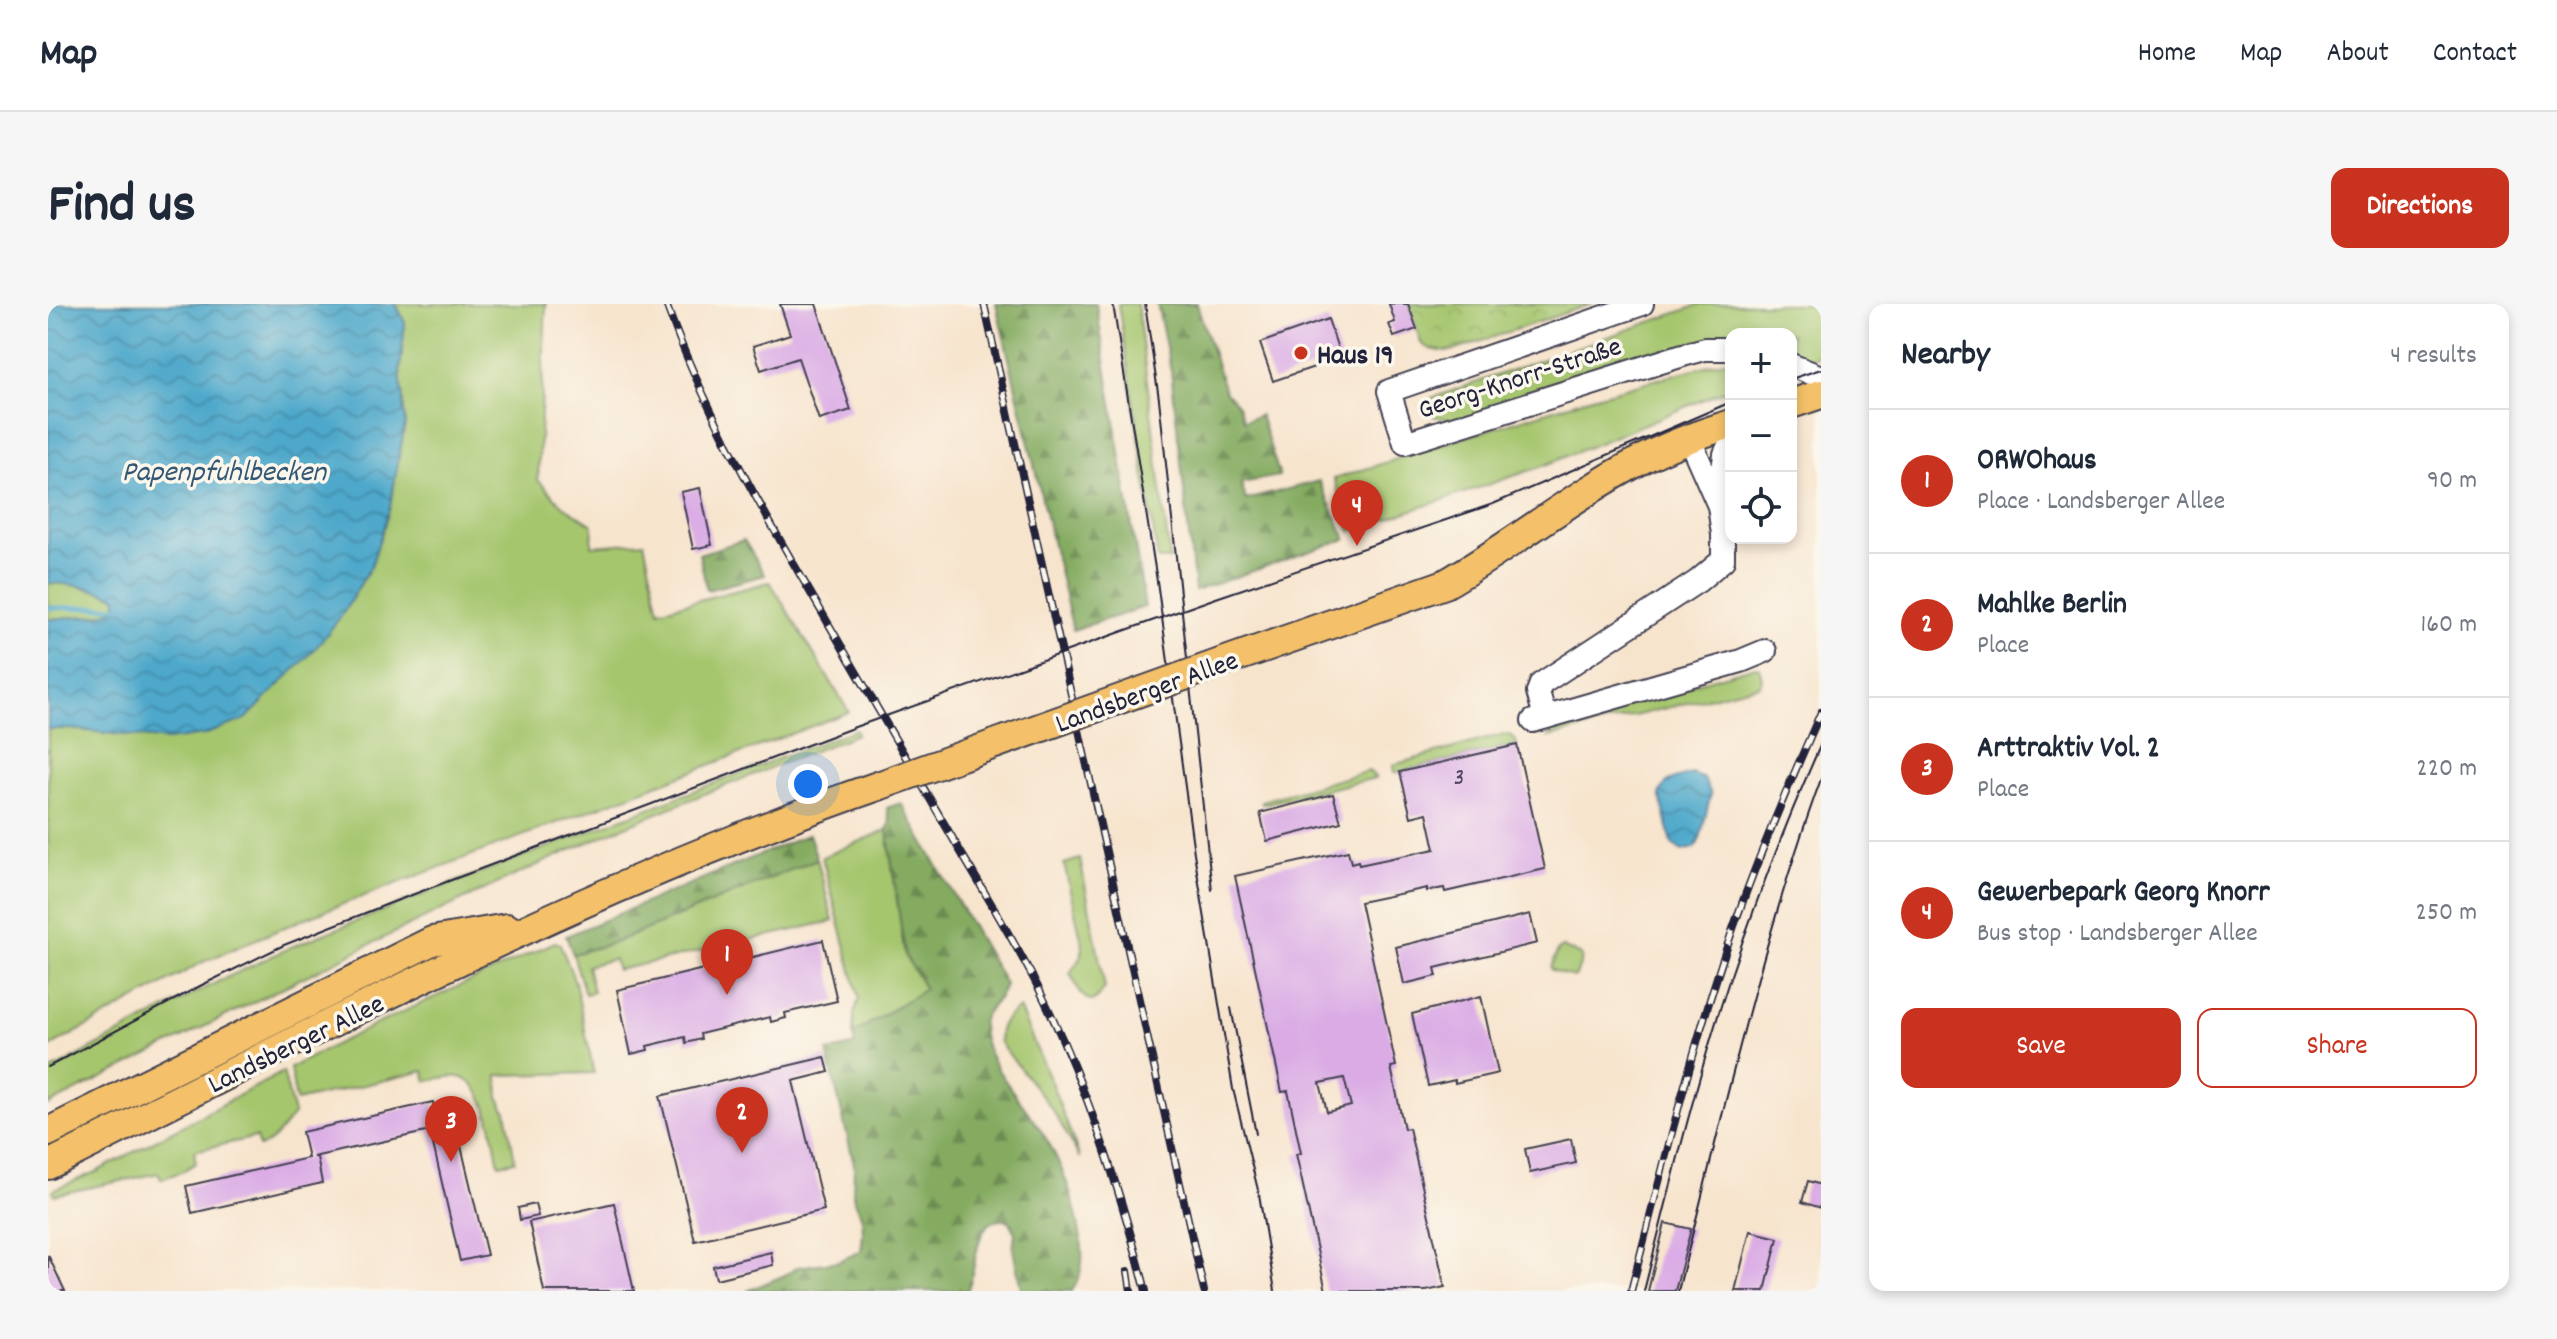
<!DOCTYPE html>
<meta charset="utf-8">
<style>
:root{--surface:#fff;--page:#f6f6f7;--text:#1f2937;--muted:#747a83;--line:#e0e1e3;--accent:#c8321e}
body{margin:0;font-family:Dekko,sans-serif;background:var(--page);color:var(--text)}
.controls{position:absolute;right:24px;top:24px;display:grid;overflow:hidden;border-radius:16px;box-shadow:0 4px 12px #0003}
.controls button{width:72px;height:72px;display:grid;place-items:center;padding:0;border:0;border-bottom:2px solid var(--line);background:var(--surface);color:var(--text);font:40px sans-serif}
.you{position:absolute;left:760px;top:480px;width:28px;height:28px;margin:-20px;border:6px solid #fff;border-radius:50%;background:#1a73e8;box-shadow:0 0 0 12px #1a73e833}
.badge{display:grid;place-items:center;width:52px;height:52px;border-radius:50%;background:var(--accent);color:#fff;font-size:26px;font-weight:700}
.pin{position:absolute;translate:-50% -66px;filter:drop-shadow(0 2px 4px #0008)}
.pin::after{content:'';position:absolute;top:42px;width:28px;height:24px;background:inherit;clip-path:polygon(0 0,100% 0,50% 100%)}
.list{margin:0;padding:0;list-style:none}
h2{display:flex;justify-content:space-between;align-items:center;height:104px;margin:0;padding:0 32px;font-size:34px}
h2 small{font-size:26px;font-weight:400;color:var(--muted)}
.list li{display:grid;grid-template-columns:52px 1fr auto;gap:24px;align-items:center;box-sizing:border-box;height:144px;padding:0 32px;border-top:2px solid var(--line)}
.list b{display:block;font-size:30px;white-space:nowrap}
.list p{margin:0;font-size:26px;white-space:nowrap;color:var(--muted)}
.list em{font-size:26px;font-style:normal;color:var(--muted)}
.actions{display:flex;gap:16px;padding:24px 32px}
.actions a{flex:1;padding:18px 0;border:2px solid var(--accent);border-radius:16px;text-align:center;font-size:28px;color:var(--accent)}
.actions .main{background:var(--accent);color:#fff}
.icon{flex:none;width:44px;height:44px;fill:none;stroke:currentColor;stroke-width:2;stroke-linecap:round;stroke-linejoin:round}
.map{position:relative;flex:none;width:1773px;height:987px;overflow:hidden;border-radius:16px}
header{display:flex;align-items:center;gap:48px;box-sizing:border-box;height:112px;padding:0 40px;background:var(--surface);border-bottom:2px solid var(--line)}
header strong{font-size:38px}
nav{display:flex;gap:44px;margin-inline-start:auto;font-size:28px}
.intro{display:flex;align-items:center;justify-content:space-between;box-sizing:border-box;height:192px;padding:0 48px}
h1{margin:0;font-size:56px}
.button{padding:20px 36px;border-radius:16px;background:var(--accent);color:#fff;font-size:28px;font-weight:700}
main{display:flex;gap:48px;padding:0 48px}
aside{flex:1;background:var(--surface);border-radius:16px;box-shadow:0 4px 12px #0003}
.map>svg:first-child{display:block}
</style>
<header>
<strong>Map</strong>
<nav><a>Home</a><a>Map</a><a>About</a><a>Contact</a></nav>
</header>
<div class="intro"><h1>Find us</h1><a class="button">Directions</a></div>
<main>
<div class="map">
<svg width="1773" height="987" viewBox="0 0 1773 987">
<defs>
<pattern id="forest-firs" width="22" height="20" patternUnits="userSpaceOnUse" patternTransform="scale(2)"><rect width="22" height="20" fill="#84ab61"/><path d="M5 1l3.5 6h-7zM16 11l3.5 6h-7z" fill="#6c8b51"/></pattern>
<pattern id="park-crowns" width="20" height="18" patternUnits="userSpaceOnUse" patternTransform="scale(2)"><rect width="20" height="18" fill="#a6c66e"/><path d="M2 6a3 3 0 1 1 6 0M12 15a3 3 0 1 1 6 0" fill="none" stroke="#8faa60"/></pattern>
<pattern id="water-waves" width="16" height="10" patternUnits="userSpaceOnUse" patternTransform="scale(2)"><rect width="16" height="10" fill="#4da8cb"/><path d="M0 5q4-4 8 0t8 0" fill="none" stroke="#4088a6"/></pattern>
</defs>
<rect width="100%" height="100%" fill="#fbf7ec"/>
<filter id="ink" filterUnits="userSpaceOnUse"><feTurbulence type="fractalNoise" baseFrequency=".0125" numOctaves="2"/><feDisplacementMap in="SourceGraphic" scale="16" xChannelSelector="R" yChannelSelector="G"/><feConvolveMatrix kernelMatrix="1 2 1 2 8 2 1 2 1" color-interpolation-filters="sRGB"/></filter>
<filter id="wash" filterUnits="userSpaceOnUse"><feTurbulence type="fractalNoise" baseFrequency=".006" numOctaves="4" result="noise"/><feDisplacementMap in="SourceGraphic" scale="32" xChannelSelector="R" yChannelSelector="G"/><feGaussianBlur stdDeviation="1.8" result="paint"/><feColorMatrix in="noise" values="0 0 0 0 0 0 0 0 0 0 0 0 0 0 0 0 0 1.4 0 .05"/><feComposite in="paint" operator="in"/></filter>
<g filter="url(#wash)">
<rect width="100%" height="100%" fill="#f7e4cd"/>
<g fill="#a6c66e" stroke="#647454" stroke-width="2">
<polygon points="348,0 498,0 490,176 514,201 545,221 544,242 596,238 611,306 722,278 801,408 258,614 155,658 0,744 0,425 23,425 120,436 294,311 323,262 342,203 357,120 352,66 357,19"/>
<polygon points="1070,0 1089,0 1122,255 1110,256"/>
<polygon points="1654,0 1773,0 1773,51 1757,56 1743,51 1743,30 1683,30 1683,37 1409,117 1385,112 1384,94"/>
<polygon points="1683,55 1683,84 1495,162 1303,227 1286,175 1544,93"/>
<path d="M0,279C24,279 46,285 69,293V303C52,317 22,310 0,316Z"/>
<polygon points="1708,362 1711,363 1714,374 1712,381 1501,433 1514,417"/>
<path d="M808,425L809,430C721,465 632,498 545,536C360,618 181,711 0,801V768L159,683L243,643L392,584Z"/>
<path d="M1456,430C1464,431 1467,432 1469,441L1346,469L1345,461Z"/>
<polygon points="1321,467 1328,474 1215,500 1213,497"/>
<polygon points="839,526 857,651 877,685 805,730 806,710 811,694 774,553"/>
<polygon points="769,555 785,617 583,663 569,666 566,655 539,662 545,688 537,690 525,650 565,639"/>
<polygon points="1032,555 1057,684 1047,696 1042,697 1033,690 1022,669 1033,653 1035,643 1016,560"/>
<path d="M507,638L512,640L527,678L546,769L450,771L451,794L458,807L467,857L451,860C445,835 441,779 411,773C400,771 390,775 379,777L376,767L248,797L242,764C328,717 419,680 507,638Z"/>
<polygon points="1514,643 1533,651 1534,654 1528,672 1525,673 1504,666 1503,663 1510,646"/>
<path d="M971,704L1007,788L1032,854L1005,806L952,739C949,722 957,714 971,704Z"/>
<path d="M235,768L246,811C234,823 228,837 211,843L208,833L146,847L148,859L133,868L113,875L111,869L6,891L5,886L50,867Z"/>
</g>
<g fill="url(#forest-firs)" stroke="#53664e" stroke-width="2">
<polygon points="948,0 1048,0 1097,303 1025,326"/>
<polygon points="1109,0 1149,0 1177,87 1190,101 1196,117 1212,111 1231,170 1231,172 1193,179 1198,196 1271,177 1298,235 1147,287 1123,67"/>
<polygon points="696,236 717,271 659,286 651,250"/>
<path d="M853,499L957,680C954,697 934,706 934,721C934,757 977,800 996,831C1015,862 1026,894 1032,929C1036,950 1036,969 1024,987H975L973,985L965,945L967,929L962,917C923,907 931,965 919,987H699L737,971L750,963L791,957L813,947L815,930L814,914L805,892L806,860L779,748L807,741L805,730L877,685L857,651L839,526L842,520L839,504Z"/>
<polygon points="761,530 769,555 565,639 525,650 518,632"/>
</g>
<path fill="url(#park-crowns)" stroke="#647454" stroke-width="2" d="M1360,0H1544L1407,46C1395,48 1382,48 1373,39Z"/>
<g fill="url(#water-waves)" stroke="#386583" stroke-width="2">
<path d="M0,0H348L357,19L352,66L357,119L342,203L323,262L294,311L267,345L198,415L156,431L120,436L23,425H0V316C21,310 52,317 69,303V293C46,284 24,279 0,279Z"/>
<path d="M1644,470L1656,475L1663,490L1652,535L1647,544L1634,547L1624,540L1612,490C1617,475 1630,474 1644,470Z"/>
</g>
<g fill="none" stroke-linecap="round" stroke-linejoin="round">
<polyline stroke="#4da8cb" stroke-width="5" points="0,304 69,303"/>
</g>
<g id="blocks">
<g fill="#daabe5" fill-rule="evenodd">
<polygon points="732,0 768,0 803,106 771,116 750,54 713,66 705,42 742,30"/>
<polygon points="1341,0 1360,0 1369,25 1346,33 1341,20 1347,18"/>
<polygon points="1280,15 1293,54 1225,77 1212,39"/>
<polygon points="652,184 664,241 645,245 633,188"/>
<path d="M1469,441L1497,565L1397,588L1396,584L1379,587V584L1312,598L1348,762L1343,763L1356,825L1361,824L1397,983L1378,987H1278L1248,850L1253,849L1240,787L1234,788L1187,572L1300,547L1303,559L1310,557L1311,561L1387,545L1379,509L1363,513L1352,468ZM1296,774L1303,802L1279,808L1272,779Z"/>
<polygon points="1285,490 1293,518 1219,537 1212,509"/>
<polygon points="1482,610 1489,639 1387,664 1389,672 1356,680 1348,643"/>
<polygon points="775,636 789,697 737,709 738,714 723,718 722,713 652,730 653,735 638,739 637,733 599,742 600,746 583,750 569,686"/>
<polygon points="1433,692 1450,769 1407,779 1407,776 1380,782 1364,710"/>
<polygon points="777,753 781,768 745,777 776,906 647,937 612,792"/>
<polygon points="385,798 391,825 408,821 439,951 412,957 382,827 265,853 269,853 274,879 144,909 138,882 260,854 254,828"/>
<polygon points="1523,835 1528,859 1482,869 1477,845"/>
<polygon points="1760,877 1773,881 1773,904 1754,898"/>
<polygon points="566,899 586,987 496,987 481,918"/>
<polygon points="487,900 490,912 472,916 470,904"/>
<polygon points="1617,919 1643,925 1627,987 1600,987"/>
<polygon points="1702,927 1730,934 1717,987 1687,987"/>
<polygon points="723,948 725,961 668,975 665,962"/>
<polygon points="0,951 17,987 0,987"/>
</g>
</g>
</g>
<g filter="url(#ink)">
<use href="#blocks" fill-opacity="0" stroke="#423f51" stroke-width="2"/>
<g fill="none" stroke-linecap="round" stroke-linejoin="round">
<g stroke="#423f51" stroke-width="26">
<g id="minor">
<polyline points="1594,0 1341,87 1357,139 1635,51 1657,45 1683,45"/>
<polyline points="1743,61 1773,73"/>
<polyline points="1671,201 1677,150 1683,137"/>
<polyline points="1497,413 1490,388 1493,380 1650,277 1675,256 1675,230 1671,202 1641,134"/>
<polyline points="1485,417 1693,357 1717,347"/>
</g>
</g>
<g stroke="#423f51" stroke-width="32">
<g id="major">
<polyline points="1743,100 1773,90"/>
<path d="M1175,358L1397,280C1463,242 1523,193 1591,157C1620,141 1651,130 1683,120"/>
<polyline points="0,828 384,637 459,624"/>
<path d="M0,861C272,725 542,581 830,482"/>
</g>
</g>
<use href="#minor" stroke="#fff" stroke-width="22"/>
<use href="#major" stroke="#f4c16a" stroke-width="28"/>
<g stroke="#22223b" stroke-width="2">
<polyline points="1065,0 1109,277 1146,549 1185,785 1211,890 1227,987"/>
<polyline points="1097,0 1111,95 1164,586"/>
<polyline points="1743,75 1773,65"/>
<polyline points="1183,704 1208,830"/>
<polyline points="0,763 154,681 236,641 340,600 807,423 1168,294 1445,200 1683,98"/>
<path d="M1596,987C1622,884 1647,781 1680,680C1707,599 1738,518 1773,440"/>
<path d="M1630,987C1674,816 1712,641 1773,475"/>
</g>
<g stroke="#22223b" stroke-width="8">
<g id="rail">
<path d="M618,0C654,100 705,190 758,281C807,365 855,449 904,533C933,583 964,633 991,685C1039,782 1071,883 1098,987"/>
<polyline points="936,0 1156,987"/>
<polyline points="1080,967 1083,987"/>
<path d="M1583,987C1617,855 1649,722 1696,594C1719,531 1746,469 1773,408"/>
</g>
</g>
<use href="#rail" stroke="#fbf7ec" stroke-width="5" stroke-dasharray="15" stroke-linecap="butt"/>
<g stroke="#423f51" stroke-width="32" stroke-linecap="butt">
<polyline id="major-bridge" points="830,482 1175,358"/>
</g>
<use href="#major-bridge" stroke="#f4c16a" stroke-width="28"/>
</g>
</g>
<circle fill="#c8321e" stroke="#fbf7ec" stroke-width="3" cx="1253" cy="49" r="8"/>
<g text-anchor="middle" stroke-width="7" stroke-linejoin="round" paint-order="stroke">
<g font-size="24" fill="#504466">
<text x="1411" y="480">3</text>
</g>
<g font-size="28" font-weight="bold" fill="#22223b" stroke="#fbf7ec" text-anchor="start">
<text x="1269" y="59">Haus 19</text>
</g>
<g font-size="28" fill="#22223b" stroke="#fbf7ec">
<text transform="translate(1471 72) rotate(-18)" y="10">Georg-Knorr-Straße</text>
<text transform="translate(1098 386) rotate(-20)" y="10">Landsberger Allee</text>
<text transform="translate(247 738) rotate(-26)" y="10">Landsberger Allee</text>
</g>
<g font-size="30" font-style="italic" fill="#335875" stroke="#fbf7ec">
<text x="176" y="176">Papenpfuhlbecken</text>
</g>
</g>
</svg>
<div class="controls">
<button>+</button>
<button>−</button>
<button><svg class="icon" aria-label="locate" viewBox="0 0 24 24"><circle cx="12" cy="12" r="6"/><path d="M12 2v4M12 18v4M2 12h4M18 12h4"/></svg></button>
</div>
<div class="you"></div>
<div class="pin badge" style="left:679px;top:691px">1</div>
<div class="pin badge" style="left:694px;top:849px">2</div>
<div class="pin badge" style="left:403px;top:858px">3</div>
<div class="pin badge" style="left:1309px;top:242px">4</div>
</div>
<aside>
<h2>Nearby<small>4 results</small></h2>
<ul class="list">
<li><span class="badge">1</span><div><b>ORWOhaus</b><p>Place · Landsberger Allee</p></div><em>90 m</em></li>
<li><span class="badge">2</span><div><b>Mahlke Berlin</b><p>Place</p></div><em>160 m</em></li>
<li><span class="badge">3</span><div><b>Arttraktiv Vol. 2</b><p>Place</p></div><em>220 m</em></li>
<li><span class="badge">4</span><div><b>Gewerbepark Georg Knorr</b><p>Bus stop · Landsberger Allee</p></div><em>250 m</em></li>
</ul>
<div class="actions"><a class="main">Save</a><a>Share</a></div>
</aside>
</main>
